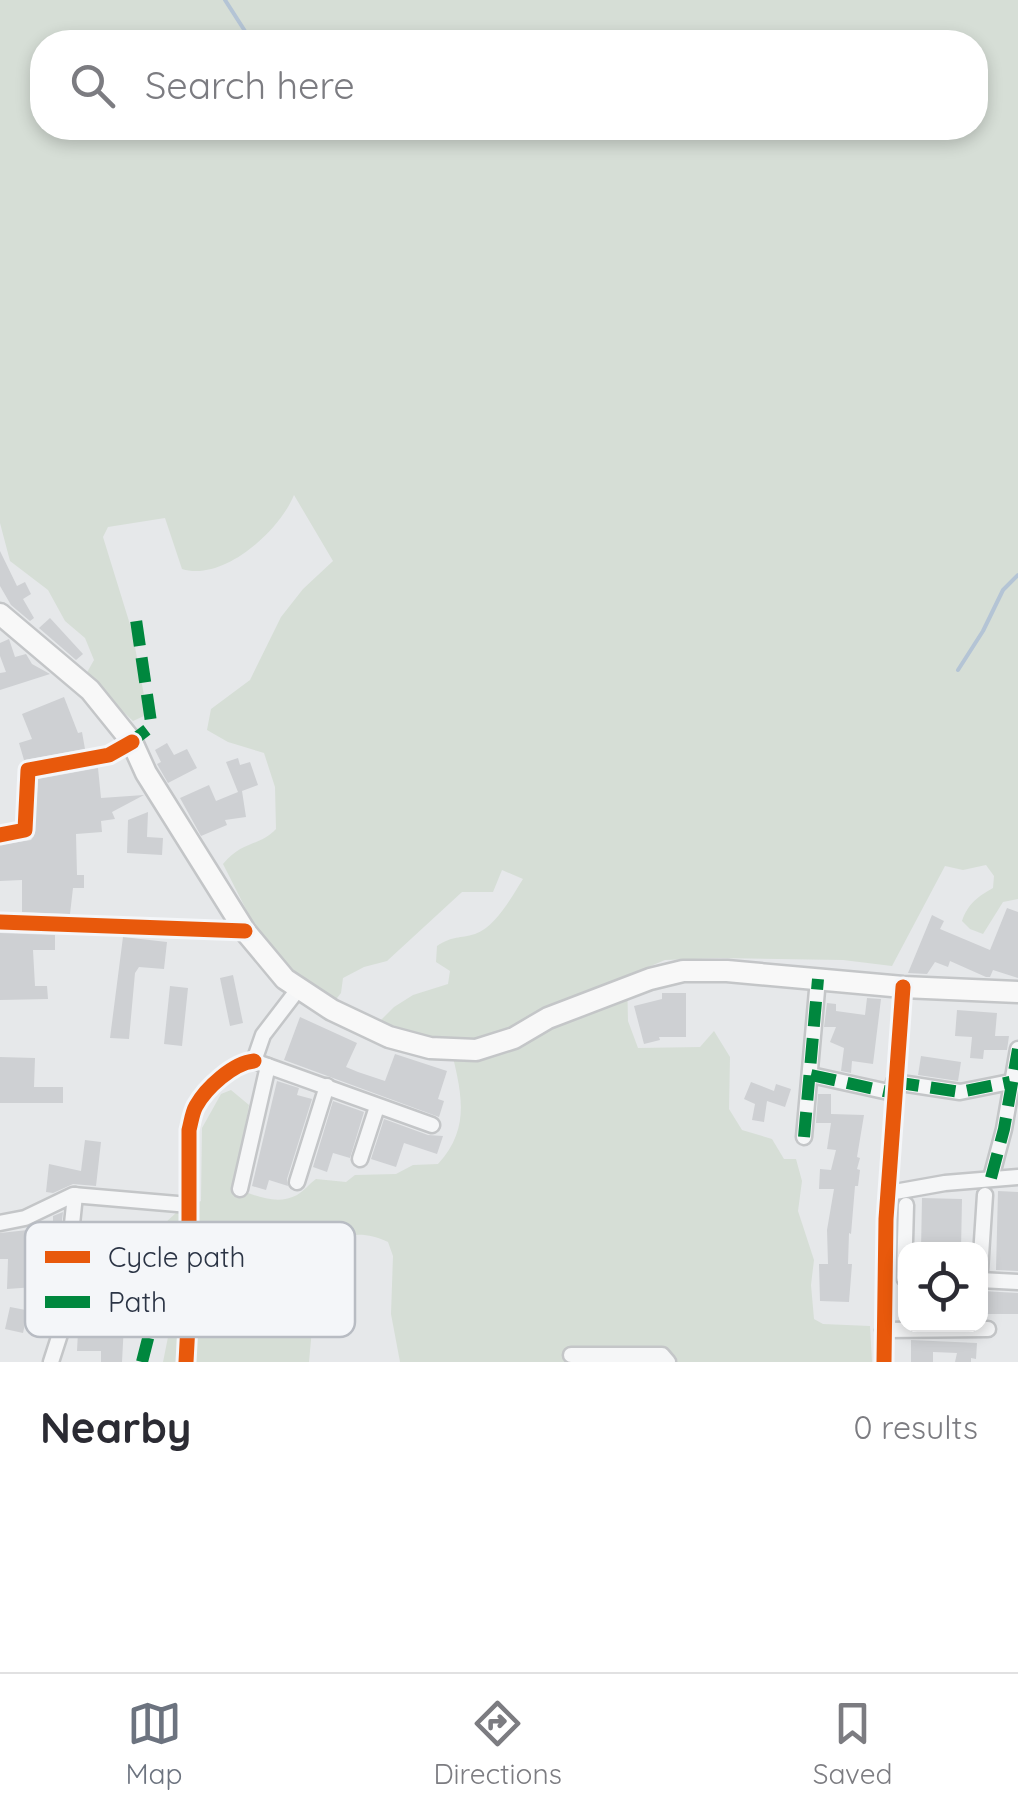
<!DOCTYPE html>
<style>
:root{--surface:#fff;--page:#f2f2f3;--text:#2b2b33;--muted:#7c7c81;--line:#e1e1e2;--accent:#6c737f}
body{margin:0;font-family:Quicksand,sans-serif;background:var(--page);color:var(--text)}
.controls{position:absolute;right:30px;bottom:30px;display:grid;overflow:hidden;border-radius:20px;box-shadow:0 5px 15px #0003}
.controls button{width:90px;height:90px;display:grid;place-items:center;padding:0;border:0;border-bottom:2px solid var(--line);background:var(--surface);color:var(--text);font:50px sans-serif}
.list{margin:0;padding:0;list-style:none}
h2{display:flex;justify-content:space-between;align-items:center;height:130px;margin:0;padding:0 40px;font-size:42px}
h2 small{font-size:32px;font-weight:400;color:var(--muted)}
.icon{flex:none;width:55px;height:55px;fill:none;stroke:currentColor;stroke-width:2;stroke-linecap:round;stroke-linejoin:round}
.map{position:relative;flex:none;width:1018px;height:1362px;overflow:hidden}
.search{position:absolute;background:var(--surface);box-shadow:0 5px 15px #0003;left:30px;right:30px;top:30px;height:110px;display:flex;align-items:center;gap:25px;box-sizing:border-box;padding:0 35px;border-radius:40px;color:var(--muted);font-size:38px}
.sheet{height:310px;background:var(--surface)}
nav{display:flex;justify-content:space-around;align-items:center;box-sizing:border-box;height:140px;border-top:2px solid var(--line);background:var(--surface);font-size:28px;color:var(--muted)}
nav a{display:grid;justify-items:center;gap:5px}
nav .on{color:var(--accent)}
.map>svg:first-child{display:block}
</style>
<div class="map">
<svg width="1018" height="1362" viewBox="0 0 1018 1362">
<rect width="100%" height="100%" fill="#e6e8ea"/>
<path fill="#d6ded6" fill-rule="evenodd" d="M0,0H1018V899L1003,902L983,934L970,929L962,921C968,903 979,896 993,888L994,876L986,865L963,870L945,866L892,966L843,960L719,958L665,960L627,976L628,1021L638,1048L700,1047L714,1031L730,1057L729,1109L742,1130L772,1139L784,1159H796L802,1181L798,1211L814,1260L811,1285L814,1319L823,1324L870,1326L872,1362H400L391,1314L393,1256L388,1242C355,1226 331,1238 307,1261V1284L314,1307L309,1362H163L169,1332L167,1321L132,1304L120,1290L102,1283V1277L112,1263L140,1270L159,1265L164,1224L177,1212L201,1201L202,1128L221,1094L231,1090L249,1105L234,1187C252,1195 277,1206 297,1195C304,1191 309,1184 316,1179L346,1182L355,1175L396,1174L413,1165L438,1164C473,1126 460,1089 450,1044L408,1036L378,1023L394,1007L413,995L448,984L450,971L436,962L437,946C454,935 459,939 475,934C496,927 512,896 523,879L502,870L493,892H462L387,961L364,967L343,978L341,993L333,1003L298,981L258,933L223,864C243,840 259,847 276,829L275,787L264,753L228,742L207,730L211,709L250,680L281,617L303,589L333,561L294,495C280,530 224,582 182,569L165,518L108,527L103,537L132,631L146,706L144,716L133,721L85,676L94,660L85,638L65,621L48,590L10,561L0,523ZM42,42H976V128H42ZM194,1239L218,1248H242L246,1288C227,1293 199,1299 180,1291L184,1266Z"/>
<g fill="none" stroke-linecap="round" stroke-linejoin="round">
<g stroke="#b4c4d5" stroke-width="4">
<polyline points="225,0 252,42"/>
<polyline points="958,670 983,631 1003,590 1018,575"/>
</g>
</g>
<g fill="#ced0d3">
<polygon points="0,551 17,586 25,582 31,594 23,599 34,618 30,621 11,605 0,586"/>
<polygon points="50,618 83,654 76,660 39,628"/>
<polygon points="9,639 15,657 26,654 32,664 50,674 0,690 0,673 6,672 0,656 0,643"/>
<polygon points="64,697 78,733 82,732 85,749 24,760 19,743 32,739 22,714"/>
<polygon points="167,743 174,755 187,749 197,768 168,783 157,764 161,762 155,750"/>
<polygon points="238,758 240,765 250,762 258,785 242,791 246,817 225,820 227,825 201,836 180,798 209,785 216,801 238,792 226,762"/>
<polygon points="98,768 101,798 144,795 112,812 115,819 101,821 102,832 76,834 77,875 84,875 84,888 73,888 70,914 22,912 22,880 0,881 0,845 31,840 34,836 38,779"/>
<polygon points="148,812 147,837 163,838 162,855 127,853 128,820"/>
<polygon points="1007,908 1018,912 1018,978 993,970 990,977 986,977 950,961 948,967 935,962 927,974 908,973 932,915 944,921 940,929 990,950"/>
<polygon points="0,933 55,935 55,950 33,950 35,986 47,986 48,999 0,1000"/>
<polygon points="123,937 167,942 164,969 139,967 135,973 129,1039 110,1038"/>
<polygon points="233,975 243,1023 230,1026 220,978"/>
<polygon points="170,986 188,988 182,1046 164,1044"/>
<polygon points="662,993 686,993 686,1037 659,1037 660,1040 644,1044 634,1006 662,999"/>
<polygon points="867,998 881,999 873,1064 852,1061 851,1073 841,1071 844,1048 830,1042 836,1027 824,1027 827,1003 836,1004 836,1011 865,1015"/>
<polygon points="957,1010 997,1013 995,1036 1009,1036 1007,1050 984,1050 983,1059 970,1058 972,1037 955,1036"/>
<polygon points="300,1017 357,1043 346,1067 358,1072 385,1081 395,1054 447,1071 438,1099 444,1101 439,1117 284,1060"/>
<polygon points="921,1056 961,1062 958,1081 918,1075"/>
<polygon points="0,1057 35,1058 34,1087 63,1087 63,1103 0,1103"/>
<polygon points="277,1081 299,1088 297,1095 312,1099 287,1179 288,1186 269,1180 266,1190 252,1186"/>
<polygon points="751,1082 774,1091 776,1084 791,1089 785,1107 767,1101 764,1122 752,1120 755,1104 744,1099"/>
<polygon points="818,1094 831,1094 831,1114 864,1115 857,1157 860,1158 857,1169 860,1170 858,1186 855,1186 851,1234 849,1233 848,1264 852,1264 849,1302 820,1301 819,1264 828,1264 827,1230 834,1189 819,1189 820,1169 831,1170 836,1150 827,1149 831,1123 816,1123"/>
<polygon points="333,1101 364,1112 350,1158 333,1153 327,1172 313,1167"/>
<polygon points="384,1119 428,1135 443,1136 437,1154 404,1143 396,1167 371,1159"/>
<polygon points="85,1140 101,1142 96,1186 73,1184 53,1193 46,1192 49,1164 81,1171"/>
<polygon points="998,1191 1018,1192 1018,1271 996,1270"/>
<polygon points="922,1198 962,1199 961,1250 921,1250"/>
<polygon points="63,1212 58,1253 51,1253 49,1286 7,1289 8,1259 0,1259 0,1233 37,1229 37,1224 53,1223 53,1216"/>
<polygon points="111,1221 145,1225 142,1254 127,1253 128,1244 109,1242"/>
<polygon points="982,1291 1018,1293 1018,1314 982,1314"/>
<polygon points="31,1305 47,1306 45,1325 25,1324 23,1333 5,1329 10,1307 31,1311"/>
<polygon points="108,1324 124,1324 122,1362 101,1362 101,1351 77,1351 78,1332 108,1333"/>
<polygon points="911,1340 977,1343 976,1359 971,1358 971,1362 955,1362 957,1353 933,1352 933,1362 911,1362"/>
</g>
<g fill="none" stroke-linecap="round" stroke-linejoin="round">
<g stroke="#c4c6c8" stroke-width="19">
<g id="minor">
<polyline points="0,835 25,830 28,770 109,755 132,742"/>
<polyline points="0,922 245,931"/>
<polyline points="299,988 263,1035 254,1061 432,1125"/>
<polyline points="811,1075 893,1093"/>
<polyline points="894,1082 960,1092 1010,1082"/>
<polyline points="804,1137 818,979"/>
<polyline points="360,1159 377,1107"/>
<polyline points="991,1178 1004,1129 1018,1049"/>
<polyline points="297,1182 327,1086"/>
<polyline points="240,1189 268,1066"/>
<polyline points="889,1193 945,1183 1018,1177"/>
<polyline points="0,1223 25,1218 73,1195 189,1205"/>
<polyline points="980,1271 985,1195"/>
<polyline points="904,1278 906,1205"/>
<polyline points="980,1280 1018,1282"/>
<polyline points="883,1330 988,1329"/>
<polyline points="571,1355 662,1355 668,1362"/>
<polyline points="51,1362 61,1331 75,1195"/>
<path d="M186,1362L189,1306V1130C191,1123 192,1113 196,1106C206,1088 233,1063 254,1061"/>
<polyline points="884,1362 886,1219 903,987"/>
</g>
</g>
<g stroke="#c4c6c8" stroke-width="25">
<polyline id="secondary" points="0,614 90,690 132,742 146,773 245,931 285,979 332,1010 389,1037 430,1048 476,1050 514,1038 548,1018 650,979 683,971 727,971 903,987 1018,992"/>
</g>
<use href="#minor" stroke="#f5f6f7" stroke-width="14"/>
<use href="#secondary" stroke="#f8f8f8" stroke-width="20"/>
<g stroke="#00873e" stroke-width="12" stroke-dasharray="25 12" stroke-linecap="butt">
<polyline points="127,745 148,729 151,722 135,613"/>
<polyline points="811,1075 893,1093"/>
<polyline points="894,1082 960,1092 1010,1082"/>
<polyline points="804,1137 818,979"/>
<polyline points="991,1178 1004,1129 1018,1049"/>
<polyline points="142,1362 162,1284 181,1229"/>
</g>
<g stroke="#f4f6f9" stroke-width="21">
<g id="cycleway">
<polyline points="0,835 25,830 28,770 109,755 132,742"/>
<polyline points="0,922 245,931"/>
<path d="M186,1362L189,1306V1130C191,1123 192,1113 196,1106C206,1088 233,1063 254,1061"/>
<polyline points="884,1362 886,1219 903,987"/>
</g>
</g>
<use href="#cycleway" stroke="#e8590c" stroke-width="15"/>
</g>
<rect x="25" y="1222" width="330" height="115" rx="15" fill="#f4f6f9" stroke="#b8bcc3" stroke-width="2.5"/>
<rect x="45" y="1251" width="45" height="12" fill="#e8590c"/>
<rect x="45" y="1296" width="45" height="12" fill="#00873e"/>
<g font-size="28" fill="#2b3445">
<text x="108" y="1267">Cycle path</text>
<text x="108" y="1312">Path</text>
</g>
</svg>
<div class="controls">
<button><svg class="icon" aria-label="locate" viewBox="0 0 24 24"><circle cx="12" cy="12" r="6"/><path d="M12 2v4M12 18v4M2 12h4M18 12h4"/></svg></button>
</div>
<div class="search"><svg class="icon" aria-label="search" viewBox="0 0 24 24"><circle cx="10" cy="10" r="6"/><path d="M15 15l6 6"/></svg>Search here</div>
</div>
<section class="sheet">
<h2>Nearby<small>0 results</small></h2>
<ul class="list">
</ul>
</section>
<nav>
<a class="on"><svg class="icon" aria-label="map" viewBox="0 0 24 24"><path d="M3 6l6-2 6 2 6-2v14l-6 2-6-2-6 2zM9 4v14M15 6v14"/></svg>Map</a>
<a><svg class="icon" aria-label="directions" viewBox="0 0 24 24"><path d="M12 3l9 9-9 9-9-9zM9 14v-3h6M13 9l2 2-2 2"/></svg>Directions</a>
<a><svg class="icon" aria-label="saved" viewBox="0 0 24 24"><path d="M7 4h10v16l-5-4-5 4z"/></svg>Saved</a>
</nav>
